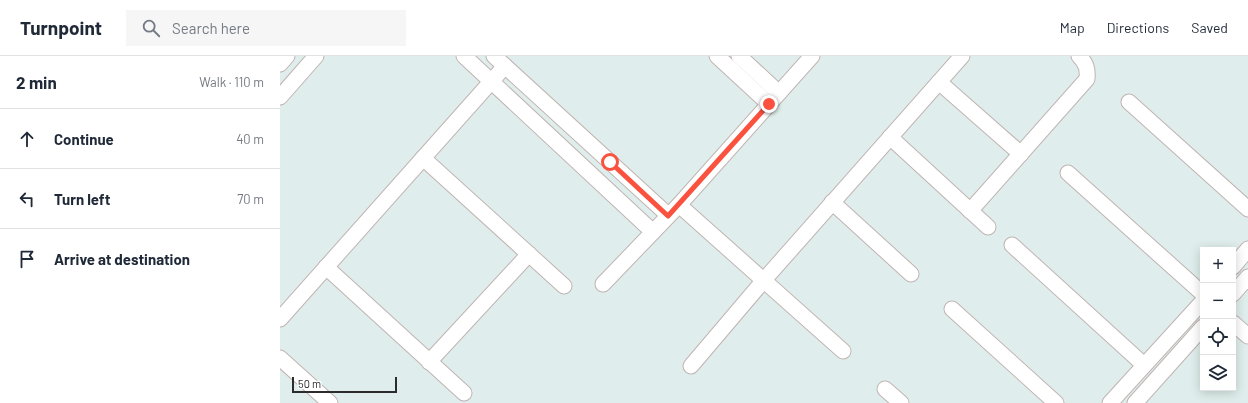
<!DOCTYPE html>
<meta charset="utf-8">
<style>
:root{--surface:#fff;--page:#f6f6f7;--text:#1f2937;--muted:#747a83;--line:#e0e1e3}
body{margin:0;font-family:Barlow,sans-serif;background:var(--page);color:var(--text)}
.controls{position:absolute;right:12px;bottom:12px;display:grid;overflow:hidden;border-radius:0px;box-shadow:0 2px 10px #0003}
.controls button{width:36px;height:36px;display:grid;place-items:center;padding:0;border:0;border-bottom:1px solid var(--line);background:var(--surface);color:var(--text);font:20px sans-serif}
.scale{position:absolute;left:12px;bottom:10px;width:105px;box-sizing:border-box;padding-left:4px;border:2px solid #2c2c2c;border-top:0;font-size:11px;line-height:14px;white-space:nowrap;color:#2c2c2c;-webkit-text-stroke:3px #fff;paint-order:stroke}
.stop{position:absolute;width:12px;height:12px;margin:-9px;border:3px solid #fb523f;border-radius:50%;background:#fff}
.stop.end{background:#fb523f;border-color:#fff;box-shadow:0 1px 4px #0008}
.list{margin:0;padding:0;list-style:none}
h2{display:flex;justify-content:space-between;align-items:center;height:52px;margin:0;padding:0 16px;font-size:17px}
h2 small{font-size:13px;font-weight:400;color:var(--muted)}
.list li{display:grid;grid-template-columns:26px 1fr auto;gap:12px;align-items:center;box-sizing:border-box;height:60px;padding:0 16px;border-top:1px solid var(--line)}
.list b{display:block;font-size:15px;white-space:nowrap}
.list em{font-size:13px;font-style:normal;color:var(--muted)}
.icon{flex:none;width:22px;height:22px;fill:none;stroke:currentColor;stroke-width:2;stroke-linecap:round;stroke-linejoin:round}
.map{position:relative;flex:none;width:968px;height:347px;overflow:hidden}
header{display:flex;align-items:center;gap:24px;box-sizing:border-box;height:56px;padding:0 20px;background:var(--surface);border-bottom:1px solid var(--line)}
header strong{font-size:19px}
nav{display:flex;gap:22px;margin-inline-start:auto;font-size:14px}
.search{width:280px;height:36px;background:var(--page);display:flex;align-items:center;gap:10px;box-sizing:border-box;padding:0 14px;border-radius:0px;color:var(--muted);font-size:15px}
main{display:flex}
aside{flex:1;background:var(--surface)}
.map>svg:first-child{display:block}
</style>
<header>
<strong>Turnpoint</strong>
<div class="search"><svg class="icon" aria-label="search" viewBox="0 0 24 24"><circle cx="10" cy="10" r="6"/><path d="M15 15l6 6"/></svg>Search here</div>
<nav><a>Map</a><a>Directions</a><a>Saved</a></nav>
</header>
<main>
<aside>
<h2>2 min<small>Walk · 110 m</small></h2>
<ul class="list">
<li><svg class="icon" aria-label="ahead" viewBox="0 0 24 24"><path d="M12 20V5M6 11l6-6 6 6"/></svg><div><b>Continue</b></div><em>40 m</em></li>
<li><svg class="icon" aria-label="left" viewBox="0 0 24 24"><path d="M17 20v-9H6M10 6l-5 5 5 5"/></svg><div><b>Turn left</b></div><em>70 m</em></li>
<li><svg class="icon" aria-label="arrive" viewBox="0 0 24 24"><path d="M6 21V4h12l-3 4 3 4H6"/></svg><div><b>Arrive at destination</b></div></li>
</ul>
</aside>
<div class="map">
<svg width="968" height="347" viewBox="0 0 968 347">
<rect width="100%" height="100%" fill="#dfeeec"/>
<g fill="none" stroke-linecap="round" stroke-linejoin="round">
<g stroke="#c0b4b2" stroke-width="17">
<g id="street">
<polyline points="184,0 373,176"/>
<polyline points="214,0 388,159"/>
<polyline points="437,0 489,48"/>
<polyline points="459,0 499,37"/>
<polyline points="0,8 7,0"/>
<polyline points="659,26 741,98"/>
<polyline points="0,41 36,0"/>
<polyline points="849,46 968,153"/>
<polyline points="610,81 708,171"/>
<polyline points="143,102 284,230"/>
<polyline points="788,117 923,238"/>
<polyline points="552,146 631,218"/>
<polyline points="399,149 563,295"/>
<path d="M690,155L807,23C808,13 806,7 799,0"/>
<polyline points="732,189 864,309"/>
<polyline points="46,211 184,337"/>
<polyline points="953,211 968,193"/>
<polyline points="323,228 399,149 532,0"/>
<polyline points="953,238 968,221"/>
<polyline points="672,253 776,347"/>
<polyline points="0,263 225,10"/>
<polyline points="953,267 968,280"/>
<polyline points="0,302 50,347"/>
<polyline points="149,306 249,198"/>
<polyline points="411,310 484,224 682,0"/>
<polyline points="605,333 621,347"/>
<polyline points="830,347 923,245"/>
<polyline points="855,347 923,271"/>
</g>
</g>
<use href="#street" stroke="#fff" stroke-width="15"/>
</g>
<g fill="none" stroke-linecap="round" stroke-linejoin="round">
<polyline stroke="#fb523f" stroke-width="5" points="330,106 388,160 489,48"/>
</g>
</svg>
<div class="controls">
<button>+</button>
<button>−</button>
<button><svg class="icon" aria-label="locate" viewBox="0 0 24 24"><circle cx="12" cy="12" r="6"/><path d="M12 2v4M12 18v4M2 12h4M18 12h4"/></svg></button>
<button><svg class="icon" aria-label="layers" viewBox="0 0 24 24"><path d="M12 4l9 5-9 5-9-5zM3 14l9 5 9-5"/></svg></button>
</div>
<div class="scale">50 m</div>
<div class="stop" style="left:330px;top:106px"></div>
<div class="stop end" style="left:489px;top:48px"></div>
</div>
</main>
